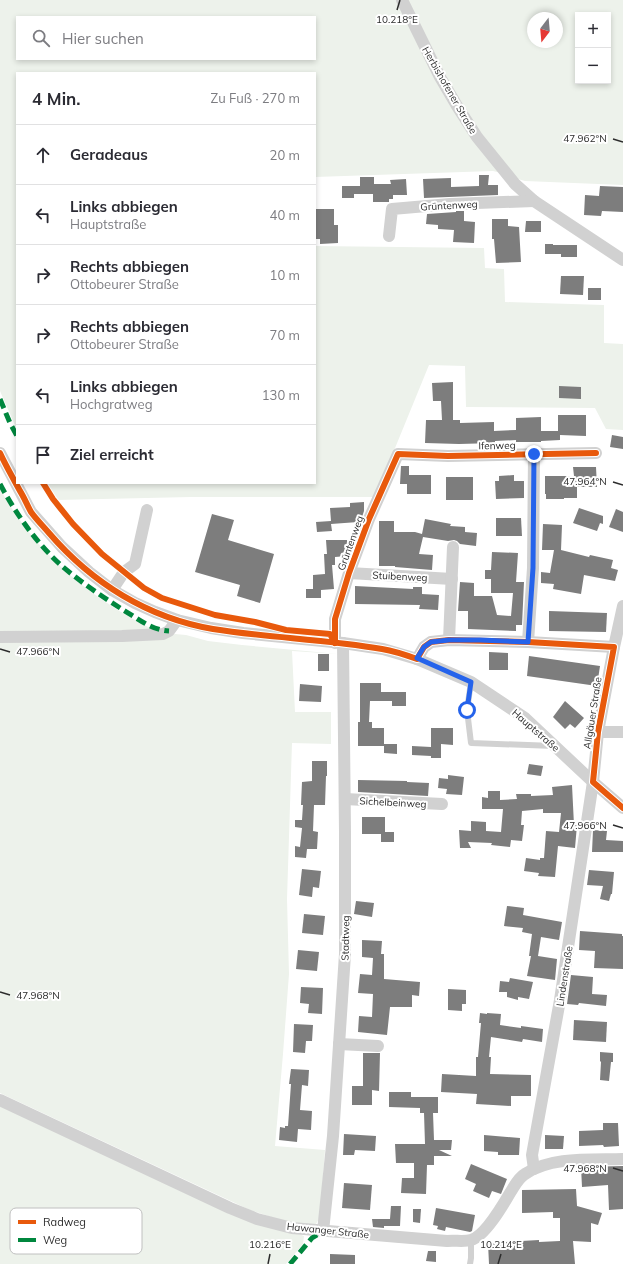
<!DOCTYPE html>
<html lang="de">
<meta charset="utf-8">
<style>
:root{--surface:#fff;--page:#f2f2f3;--text:#2b2b33;--muted:#7c7c81;--line:#e1e1e2}
body{margin:0;font-family:Mulish,sans-serif;background:var(--page);color:var(--text)}
.controls{position:absolute;right:12px;top:12px;display:grid;overflow:hidden;border-radius:0px;box-shadow:0 2px 6px #0003}
.controls button{width:36px;height:36px;display:grid;place-items:center;padding:0;border:0;border-bottom:1px solid var(--line);background:var(--surface);color:var(--text);font:20px sans-serif}
.compass{position:absolute;left:527px;top:12px;width:36px;height:36px;border-radius:50%;background:var(--surface);box-shadow:0 2px 6px #0003;rotate:196deg}
.stop{position:absolute;width:12px;height:12px;margin:-9px;border:3px solid #2563eb;border-radius:50%;background:#fff}
.stop.end{background:#2563eb;border-color:#fff;box-shadow:0 1px 4px #0008}
.list{margin:0;padding:0;list-style:none}
h2{display:flex;justify-content:space-between;align-items:center;height:52px;margin:0;padding:0 16px;font-size:17px}
h2 small{font-size:13px;font-weight:400;color:var(--muted)}
.list li{display:grid;grid-template-columns:26px 1fr auto;gap:12px;align-items:center;box-sizing:border-box;height:60px;padding:0 16px;border-top:1px solid var(--line)}
.list b{display:block;font-size:15px;white-space:nowrap}
.list p{margin:0;font-size:13px;white-space:nowrap;color:var(--muted)}
.list em{font-size:13px;font-style:normal;color:var(--muted)}
.icon{flex:none;width:22px;height:22px;fill:none;stroke:currentColor;stroke-width:2;stroke-linecap:round;stroke-linejoin:round}
.map{position:relative;flex:none;width:623px;height:1264px;overflow:hidden}
.search{position:absolute;background:var(--surface);box-shadow:0 2px 6px #0003;left:16px;top:16px;width:300px;height:44px;display:flex;align-items:center;gap:10px;box-sizing:border-box;padding:0 14px;border-radius:0px;color:var(--muted);font-size:15px}
.panel{position:absolute;background:var(--surface);box-shadow:0 2px 6px #0003;left:16px;top:72px;width:300px;height:412px;border-radius:0px}
.map>svg:first-child{display:block}
</style>
<div class="map">
<svg width="623" height="1264" viewBox="0 0 623 1264">
<rect width="100%" height="100%" fill="#fff"/>
<g fill="#edf2eb" fill-rule="evenodd">
<path d="M0,0H398L501,173L493,171L315,177V73H17V430L0,391ZM17,17H315V59H17Z"/>
<path d="M407,0H623V185L525,181L518,179L479,132L454,91ZM578,15H608V81H578ZM533,18H557V42H533Z"/>
<polygon points="315,246 484,248 485,268 504,269 505,302 604,305 604,343 623,344 623,430 606,429 595,408 466,407 465,366 429,365 375,497 191,497 57,500 47,483 315,483"/>
<path d="M0,489C37,554 88,597 154,630L0,634Z"/>
<path d="M175,634L186,635L208,641L242,645L338,654L292,651L295,712H331V744L292,743L287,899L289,974L283,1054L275,1146L325,1150L320,1217L316,1224C293,1226 271,1217 250,1210L0,1093V640L164,637Z"/>
<polygon points="0,1106 299,1234 304,1236 303,1244 286,1264 0,1264"/>
</g>
<g fill="#7d7d7d">
<polygon points="479,175 489,175 488,185 498,185 498,195 424,198 423,179 451,178 451,187 479,186"/>
<polygon points="360,177 374,177 374,184 391,184 390,180 406,179 407,195 393,195 393,199 389,199 389,202 373,202 373,194 354,194 354,198 342,198 342,186 360,186"/>
<polygon points="600,186 623,187 623,212 602,211 601,216 584,215 585,195 599,196"/>
<polygon points="315,209 334,209 334,225 338,225 338,243 320,244 320,239 315,239"/>
<polygon points="456,211 464,211 464,221 475,222 474,243 453,242 454,230 438,229 438,225 426,224 427,214 456,212"/>
<polygon points="492,219 508,219 508,226 519,227 521,262 496,263 494,239 492,239"/>
<polygon points="526,221 541,221 541,232 525,232"/>
<polygon points="545,244 553,244 553,245 577,245 577,257 561,257 561,254 545,254"/>
<polygon points="561,276 584,276 583,295 560,294"/>
<rect x="588" y="288" width="13" height="12"/>
<polygon points="453,382 453,420 460,420 460,423 494,422 494,431 516,430 516,418 541,417 541,431 558,431 558,415 586,415 586,436 560,435 560,440 541,441 541,442 516,442 516,440 495,441 495,443 459,444 425,443 426,420 442,420 441,401 433,401 432,383"/>
<polygon points="559,386 581,387 581,399 559,398"/>
<polygon points="612,435 623,437 623,449 610,447"/>
<polygon points="401,466 409,466 409,475 431,475 431,494 407,494 407,484 400,484"/>
<polygon points="573,467 596,467 597,487 577,487 577,498 564,498 564,499 546,499 546,494 545,494 545,476 574,476"/>
<polygon points="514,475 514,481 524,481 524,498 496,499 495,481 499,481 499,476"/>
<rect x="446" y="477" width="27" height="23"/>
<polygon points="364,502 364,511 362,517 358,517 358,522 331,524 332,531 317,532 316,522 331,521 330,508 350,507 350,503"/>
<polygon points="579,508 603,516 603,524 600,523 597,531 573,523"/>
<polygon points="616,509 623,512 623,532 609,527"/>
<polygon points="212,514 234,520 228,540 274,554 260,603 237,596 240,585 195,572"/>
<polygon points="496,518 521,518 522,536 496,536"/>
<polygon points="425,519 451,524 450,526 465,527 465,532 477,533 476,546 460,544 457,541 454,540 448,541 423,537 419,554 433,555 432,570 395,567 395,566 379,566 379,521 394,521 394,532 415,532 422,534"/>
<polygon points="543,524 562,525 561,550 589,557 590,555 613,560 611,568 618,570 615,581 584,575 581,594 553,589 554,584 541,583 541,572 550,573 554,550 542,550"/>
<polygon points="326,540 347,540 347,556 335,557 335,565 332,565 334,589 321,590 321,598 306,598 306,589 313,589 313,575 325,574 324,554 327,554"/>
<polygon points="492,552 518,553 516,582 524,582 522,625 516,625 516,631 468,629 468,611 458,611 460,582 474,583 474,596 492,596 497,615 511,616 513,593 491,593 491,579 485,579 485,570 491,570"/>
<polygon points="355,586 413,589 413,587 422,587 422,594 439,595 438,610 419,609 420,605 355,604"/>
<polygon points="549,611 607,613 606,632 549,631"/>
<polygon points="489,652 508,653 508,670 489,670"/>
<rect x="318" y="654" width="11" height="17"/>
<polygon points="529,656 600,666 597,686 527,676"/>
<polygon points="360,683 381,683 381,692 406,692 406,706 392,706 392,701 370,701 369,722 372,722 372,728 384,728 384,746 358,746 358,722 360,722"/>
<polygon points="300,684 322,686 321,702 299,701"/>
<polygon points="565,701 584,718 575,728 570,724 565,729 553,717"/>
<polygon points="431,728 453,728 453,745 441,744 441,758 431,758 431,756 412,755 412,746 431,747"/>
<polygon points="384,744 397,744 397,754 384,753"/>
<polygon points="312,761 327,761 327,776 326,776 325,805 314,805 313,831 318,832 317,849 307,849 306,858 295,857 295,846 300,847 302,828 295,827 295,820 302,820 303,805 301,805 302,782 312,781"/>
<polygon points="529,764 543,766 541,776 527,774"/>
<polygon points="448,775 464,777 462,795 446,794 447,789 438,788 439,778 448,779"/>
<polygon points="358,780 407,781 407,782 429,783 428,796 358,792"/>
<polygon points="572,785 574,825 577,825 575,848 558,846 555,877 538,876 539,873 524,871 526,858 540,860 540,858 544,858 546,831 559,832 561,813 543,813 543,809 522,811 521,825 524,825 522,841 511,840 510,847 491,845 492,843 468,842 471,848 460,848 459,830 471,831 471,821 486,822 486,831 501,832 503,809 482,809 482,797 488,798 488,791 500,791 500,800 517,799 516,794 531,794 531,796 553,795 552,787"/>
<polygon points="362,817 385,817 385,832 394,832 394,842 381,842 381,834 362,834"/>
<polygon points="593,830 607,831 606,840 623,841 623,852 592,852"/>
<polygon points="302,869 321,871 319,888 313,887 312,897 299,895"/>
<polygon points="589,870 614,872 612,894 611,894 609,901 600,899 603,886 587,885"/>
<polygon points="356,901 374,903 372,917 354,914"/>
<polygon points="507,906 524,908 523,915 562,922 559,940 541,937 538,956 557,959 555,980 527,976 531,956 529,956 532,934 522,932 523,928 504,926"/>
<polygon points="304,914 325,916 323,935 302,933"/>
<polygon points="580,931 622,934 622,936 623,936 623,969 594,968 595,951 579,950"/>
<polygon points="362,940 382,941 381,954 384,954 384,979 420,982 419,996 412,995 412,1007 390,1007 387,1035 358,1032 359,1016 372,1017 373,994 358,993 360,974 372,975 373,958 362,957"/>
<polygon points="298,950 319,952 317,971 296,969"/>
<polygon points="571,975 593,977 592,994 607,995 606,1006 579,1003 578,1005 567,1004"/>
<polygon points="510,978 533,982 529,999 518,997 518,1000 507,997 507,992 499,992 500,981 509,982"/>
<polygon points="301,987 323,988 322,1014 308,1013 309,1004 300,1003"/>
<polygon points="448,989 466,990 466,1004 462,1004 462,1011 448,1010"/>
<polygon points="480,1013 487,1014 487,1013 501,1014 500,1025 521,1028 521,1026 543,1029 542,1042 523,1039 522,1042 491,1037 489,1057 491,1057 490,1074 531,1075 531,1096 511,1096 511,1106 476,1104 477,1094 441,1092 442,1074 476,1076 476,1057 478,1057 481,1023 479,1023"/>
<polygon points="574,1020 607,1022 606,1042 573,1040"/>
<polygon points="294,1024 313,1025 312,1041 306,1041 305,1053 293,1052"/>
<polygon points="600,1052 613,1053 613,1062 611,1062 609,1081 600,1080 601,1062 600,1061"/>
<polygon points="363,1053 380,1053 379,1091 372,1090 372,1105 352,1105 352,1086 363,1086"/>
<polygon points="291,1069 309,1070 308,1086 302,1085 300,1110 312,1111 311,1130 298,1129 297,1142 279,1140 280,1127 285,1128 285,1126 288,1126 291,1084 289,1084"/>
<polygon points="389,1092 411,1092 411,1097 438,1097 438,1113 433,1113 434,1140 452,1140 451,1150 439,1150 452,1156 434,1156 434,1165 427,1165 426,1194 401,1193 402,1178 414,1178 414,1163 396,1163 395,1144 425,1144 424,1113 420,1113 420,1108 389,1107"/>
<polygon points="603,1123 618,1123 619,1146 604,1147 603,1145 579,1146 579,1131 603,1130"/>
<polygon points="344,1134 376,1136 375,1151 355,1150 354,1155 343,1155"/>
<polygon points="484,1135 520,1138 519,1155 498,1155 498,1152 484,1151"/>
<polygon points="545,1135 564,1136 563,1149 545,1149"/>
<polygon points="471,1164 507,1179 501,1194 492,1191 489,1198 473,1191 476,1184 465,1179"/>
<polygon points="623,1166 623,1209 609,1210 608,1185 582,1187 581,1167"/>
<polygon points="344,1183 372,1185 370,1210 342,1208"/>
<polygon points="576,1189 577,1206 602,1213 598,1225 591,1223 591,1242 573,1241 575,1264 489,1264 488,1243 539,1240 539,1242 560,1241 560,1218 553,1218 553,1212 522,1213 522,1190"/>
<polygon points="391,1206 401,1206 400,1226 384,1226 384,1228 373,1227 372,1219 390,1219"/>
<polygon points="436,1208 475,1215 472,1231 470,1232 446,1227 445,1231 437,1229 438,1226 433,1225"/>
<polygon points="413,1209 421,1209 420,1223 413,1222"/>
<polygon points="428,1251 436,1251 436,1262 426,1261"/>
<polygon points="330,1254 355,1255 355,1264 330,1264"/>
</g>
<g fill="none" stroke-linecap="round" stroke-linejoin="round">
<g stroke="#d1d1d1" stroke-width="6">
<polyline points="471,682 467,710 471,743 554,746"/>
<polyline points="470,1264 471,1258 471,1240"/>
</g>
<g stroke="#d1d1d1" stroke-width="12">
<polyline points="402,0 440,77 457,106 477,137 515,184 534,201 623,260"/>
<polyline points="389,236 392,209 450,204 534,201"/>
<polyline points="0,453 31,512 62,547 89,572 112,590 135,603 155,612 177,620 211,628 243,633 343,643 383,649 417,659 471,682 525,718 593,782 623,808"/>
<polyline points="349,573 452,579"/>
<polyline points="112,590 124,572 135,564 147,510"/>
<polyline points="0,637 122,636 163,634 169,631 177,620"/>
<polyline points="449,640 453,547"/>
<polyline points="528,642 533,568 534,454"/>
<polyline points="335,643 335,619 349,573 369,519 398,454 448,456 596,453"/>
<polyline points="417,659 424,647 431,642 449,640 528,642 614,647"/>
<polyline points="598,732 623,732"/>
<polyline points="345,799 442,804"/>
<polyline points="339,1044 378,1046"/>
<path d="M0,1100L230,1208L257,1219L292,1228L447,1241C454,1240 464,1242 471,1240C485,1236 503,1205 510,1193C514,1187 518,1178 525,1174C551,1156 593,1160 623,1159"/>
<polyline points="534,1169 532,1155 560,1000 593,782 598,732 614,647 623,606"/>
<polyline points="323,1231 333,1136 345,954 345,832 343,643"/>
</g>
<g stroke="#00873e" stroke-width="5" stroke-dasharray="10 5" stroke-linecap="butt">
<polyline points="0,399 10,423 17,436"/>
<path d="M0,484C16,514 37,544 63,567C82,583 104,598 125,611C140,620 152,630 169,631"/>
<polyline points="290,1264 312,1238 323,1231"/>
</g>
<g stroke="#fff" stroke-width="8">
<g id="cycleway">
<path d="M0,453C6,466 13,478 20,491C24,497 27,505 31,512C36,519 43,526 49,533C92,583 148,618 213,629C269,638 326,639 382,649C394,651 406,655 417,659L424,647L431,642L449,640L528,642L614,647L598,732L593,782L623,808"/>
<polyline points="43,483 53,499 73,524 102,554 144,588 162,598 215,615 255,622 286,630 330,634 335,643"/>
<polyline points="335,643 335,619 349,573 369,519 398,454 448,456 596,453"/>
</g>
</g>
<use href="#cycleway" stroke="#e8590c" stroke-width="6"/>
</g>
<g fill="none" stroke-linecap="round" stroke-linejoin="round">
<polyline stroke="#2563eb" stroke-width="5" points="467,710 471,682 417,658 424,647 431,642 449,640 480,640 528,642 533,568 534,454"/>
</g>
<path fill="none" stroke="#2c2c2c" stroke-width="1.5" d="M397,10L400,0M613,139L623,142M613,482L623,485M0,649L10,652M613,825L623,828M0,992L10,995M613,1168L623,1171M268,1264L270,1254M498,1264L501,1254"/>
<g text-anchor="middle" stroke-width="4" stroke-linejoin="round" paint-order="stroke">
<g font-size="10" fill="#2c2c2c" stroke="#fff">
<text transform="translate(450 90) rotate(60)" y="4">Herbishofener Straße</text>
<text transform="translate(449 205) rotate(-3)" y="4">Grüntenweg</text>
<text transform="translate(497 445) rotate(-1)" y="4">Ifenweg</text>
<text transform="translate(350 543) rotate(-70)" y="4">Grüntenweg</text>
<text transform="translate(400 576) rotate(3)" y="4">Stuibenweg</text>
<text transform="translate(592 713) rotate(-81)" y="4">Allgäuer Straße</text>
<text transform="translate(536 730) rotate(41)" y="4">Hauptstraße</text>
<text transform="translate(393 802) rotate(3)" y="4">Sichelbeinweg</text>
<text transform="translate(345 938) rotate(-89)" y="4">Stadtweg</text>
<text transform="translate(564 976) rotate(-81)" y="4">Lindenstraße</text>
<text transform="translate(328 1230) rotate(6)" y="4">Hawanger Straße</text>
</g>
</g>
<rect x="10" y="1208" width="132" height="46" rx="6" fill="#fff" stroke="#c0c0c0" stroke-width="1"/>
<rect x="18" y="1220" width="18" height="4" fill="#e8590c"/>
<rect x="18" y="1238" width="18" height="4" fill="#00873e"/>
<g font-size="11" fill="#2c2c2c">
<text x="43" y="1226">Radweg</text>
<text x="43" y="1244">Weg</text>
</g>
<g font-size="10" text-anchor="middle" fill="#2c2c2c" stroke="#fff" stroke-width="4" stroke-linejoin="round" paint-order="stroke">
<text x="397" y="23">10.218°E</text>
<text x="585" y="142">47.962°N</text>
<text x="585" y="485">47.964°N</text>
<text x="38" y="655">47.966°N</text>
<text x="585" y="829">47.966°N</text>
<text x="38" y="999">47.968°N</text>
<text x="585" y="1172">47.968°N</text>
<text x="270" y="1248">10.216°E</text>
<text x="501" y="1248">10.214°E</text>
</g>
</svg>
<div class="controls">
<button>+</button>
<button>−</button>
</div>
<svg class="compass" viewBox="-18 -18 36 36"><path d="M0-13l5 13h-10z" fill="#e53935"/><path d="M0 13l5-13h-10z" fill="#7c7c81"/></svg>
<div class="stop" style="left:467px;top:710px"></div>
<div class="stop end" style="left:534px;top:454px"></div>
<div class="search"><svg class="icon" aria-label="search" viewBox="0 0 24 24"><circle cx="10" cy="10" r="6"/><path d="M15 15l6 6"/></svg>Hier suchen</div>
<section class="panel">
<h2>4 Min.<small>Zu Fuß · 270 m</small></h2>
<ul class="list">
<li><svg class="icon" aria-label="ahead" viewBox="0 0 24 24"><path d="M12 20V5M6 11l6-6 6 6"/></svg><div><b>Geradeaus</b></div><em>20 m</em></li>
<li><svg class="icon" aria-label="left" viewBox="0 0 24 24"><path d="M17 20v-9H6M10 6l-5 5 5 5"/></svg><div><b>Links abbiegen</b><p>Hauptstraße</p></div><em>40 m</em></li>
<li><svg class="icon" aria-label="right" viewBox="0 0 24 24"><path d="M7 20v-9h11M14 6l5 5-5 5"/></svg><div><b>Rechts abbiegen</b><p>Ottobeurer Straße</p></div><em>10 m</em></li>
<li><svg class="icon" aria-label="right" viewBox="0 0 24 24"><path d="M7 20v-9h11M14 6l5 5-5 5"/></svg><div><b>Rechts abbiegen</b><p>Ottobeurer Straße</p></div><em>70 m</em></li>
<li><svg class="icon" aria-label="left" viewBox="0 0 24 24"><path d="M17 20v-9H6M10 6l-5 5 5 5"/></svg><div><b>Links abbiegen</b><p>Hochgratweg</p></div><em>130 m</em></li>
<li><svg class="icon" aria-label="arrive" viewBox="0 0 24 24"><path d="M6 21V4h12l-3 4 3 4H6"/></svg><div><b>Ziel erreicht</b></div></li>
</ul>
</section>
</div>
